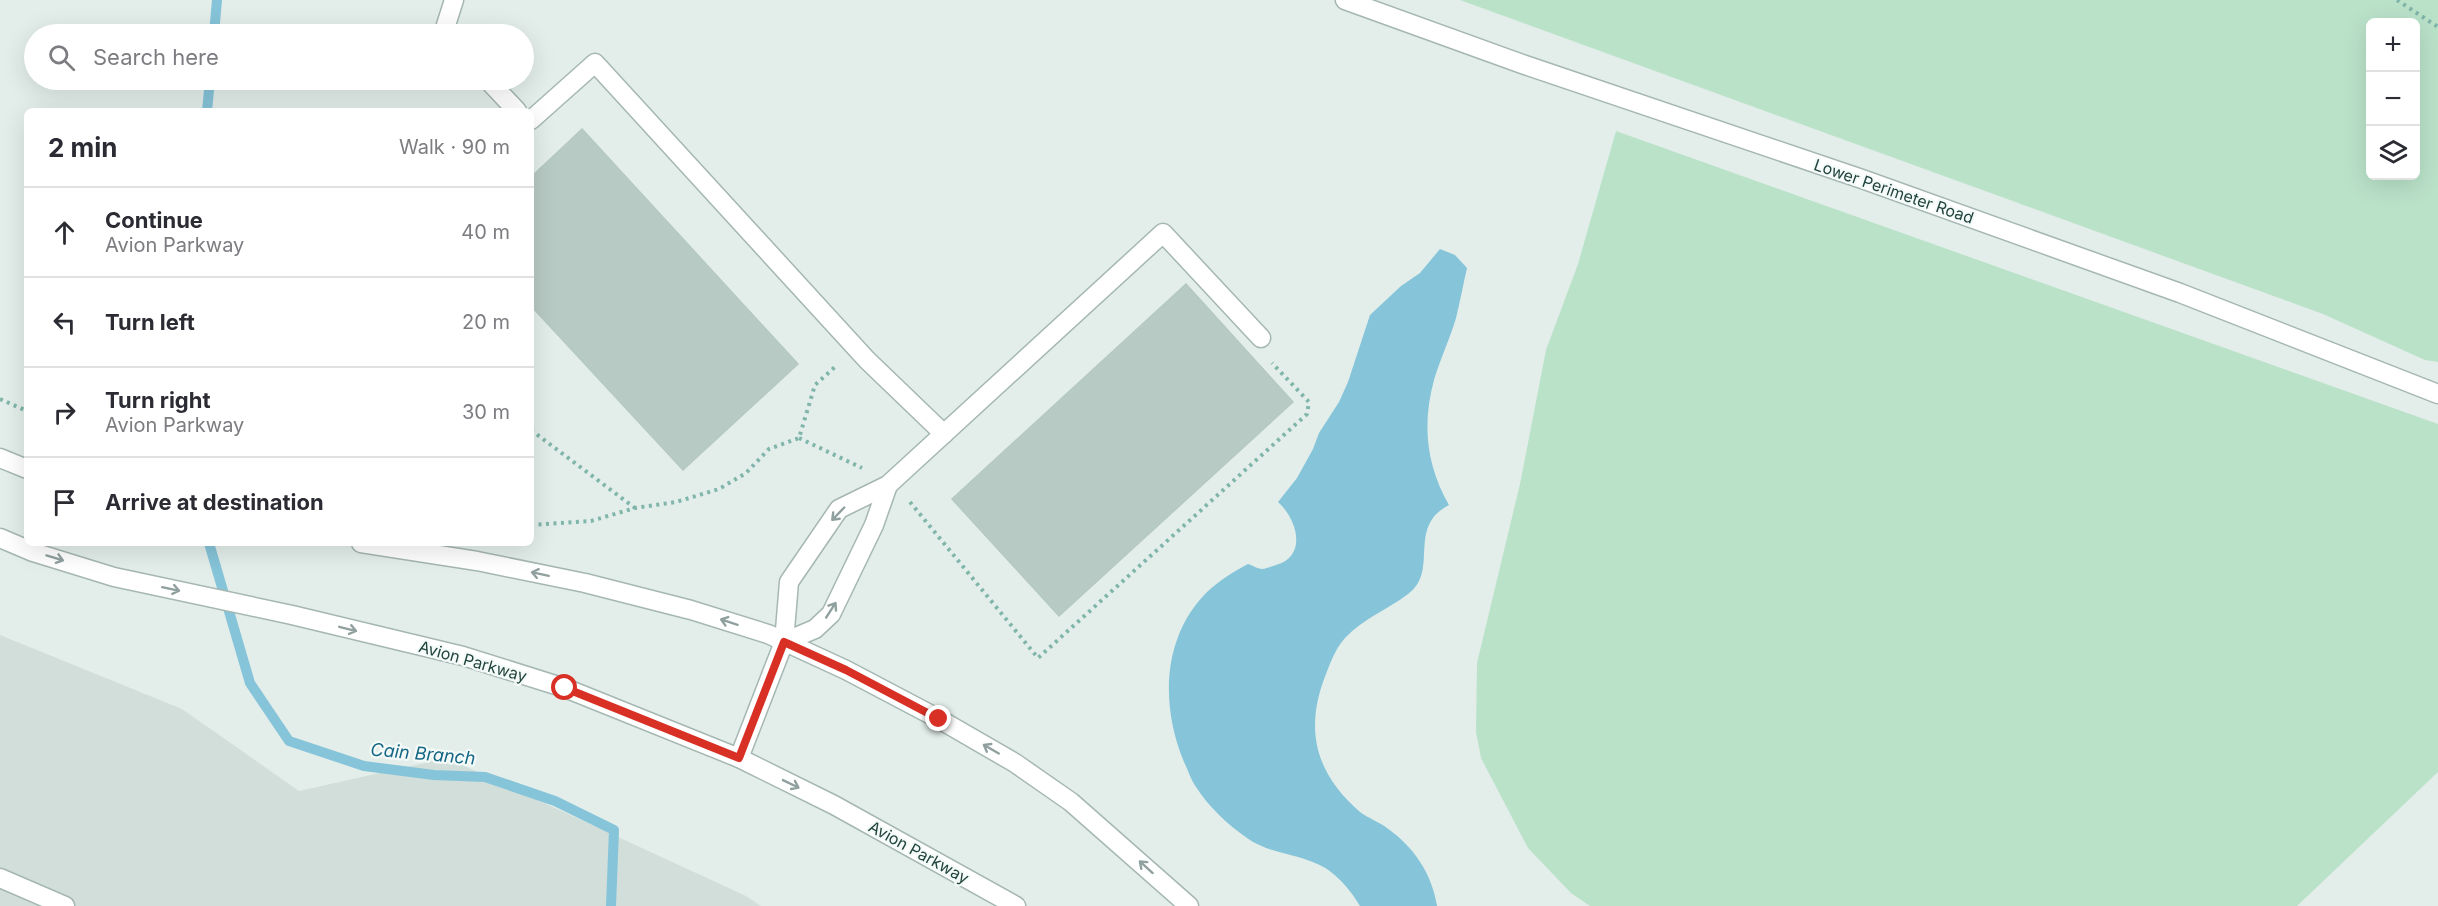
<!DOCTYPE html>
<meta charset="utf-8">
<style>
:root{--surface:#fff;--page:#f2f2f3;--text:#2b2b33;--muted:#7c7c81;--line:#e1e1e2}
body{margin:0;font-family:Inter,sans-serif;background:var(--page);color:var(--text)}
.controls{position:absolute;right:18px;top:18px;display:grid;overflow:hidden;border-radius:9px;box-shadow:0 6px 24px #0002}
.controls button{width:54px;height:54px;display:grid;place-items:center;padding:0;border:0;border-bottom:2px solid var(--line);background:var(--surface);color:var(--text);font:30px sans-serif}
.stop{position:absolute;width:18px;height:18px;margin:-14px;border:4px solid #d93025;border-radius:50%;background:#fff}
.stop.end{background:#d93025;border-color:#fff;box-shadow:0 2px 6px #0008}
.list{margin:0;padding:0;list-style:none}
h2{display:flex;justify-content:space-between;align-items:center;height:78px;margin:0;padding:0 24px;font-size:26px}
h2 small{font-size:20px;font-weight:400;color:var(--muted)}
.list li{display:grid;grid-template-columns:39px 1fr auto;gap:18px;align-items:center;box-sizing:border-box;height:90px;padding:0 24px;border-top:2px solid var(--line)}
.list b{display:block;font-size:22px;white-space:nowrap}
.list p{margin:0;font-size:20px;white-space:nowrap;color:var(--muted)}
.list em{font-size:20px;font-style:normal;color:var(--muted)}
.icon{flex:none;width:33px;height:33px;fill:none;stroke:currentColor;stroke-width:2;stroke-linecap:round;stroke-linejoin:round}
.map{position:relative;flex:none;width:2438px;height:906px;overflow:hidden}
.search{position:absolute;background:var(--surface);box-shadow:0 6px 24px #0002;left:24px;top:24px;width:510px;height:66px;display:flex;align-items:center;gap:15px;box-sizing:border-box;padding:0 21px;border-radius:33px;color:var(--muted);font-size:22px}
.panel{position:absolute;background:var(--surface);box-shadow:0 6px 24px #0002;left:24px;top:108px;width:510px;height:438px;border-radius:9px}
.map>svg:first-child{display:block}
</style>
<div class="map">
<svg width="2438" height="906" viewBox="0 0 2438 906">
<rect width="100%" height="100%" fill="#e3eeea"/>
<polygon fill="#d1deda" points="0,635 182,709 299,791 447,758 746,896 761,906 0,906"/>
<g fill="#bae2c9" fill-rule="evenodd">
<path d="M1460,0H2438V362L2425,360L2323,314ZM2370,22H2416V176H2370Z"/>
<polygon points="1616,131 2438,424 2438,772 2297,906 1590,906 1571,893 1528,848 1481,758 1476,732 1477,663 1520,484 1546,350 1578,264"/>
</g>
<path fill="#86c4d9" d="M1440,249L1455,255L1467,268C1463,285 1460,302 1456,318C1450,339 1440,359 1434,380C1422,424 1426,465 1449,505C1406,527 1440,571 1408,594C1387,610 1364,618 1345,638C1336,648 1331,661 1326,674C1304,729 1315,773 1360,812C1368,818 1379,822 1387,828C1414,847 1432,874 1437,906H1360C1350,889 1334,870 1315,863C1292,853 1268,853 1247,838C1228,825 1208,806 1196,787C1191,780 1188,770 1184,762C1161,707 1161,638 1207,592C1220,580 1233,572 1248,564C1252,565 1258,569 1262,569C1266,569 1272,566 1276,565C1308,556 1297,519 1278,502L1297,478L1313,449L1319,433L1339,402L1348,382L1370,315L1401,286L1420,273Z"/>
<g fill="none" stroke-linecap="round" stroke-linejoin="round">
<g stroke="#86c4d9" stroke-width="10">
<polyline points="214,34 217,0"/>
<polyline points="207,111 210,80"/>
<polyline points="209,543 250,683 289,741 364,766 434,775 485,777 555,801 614,830 611,906"/>
</g>
</g>
<g fill="#b8cac4" stroke="#b5c9c2" stroke-width="1.5">
<polygon points="582,129 798,364 683,470 531,306 531,177"/>
<polygon points="1186,284 1293,402 1059,616 952,499"/>
</g>
<g fill="none" stroke-linecap="round" stroke-linejoin="round">
<g stroke="#a5b7b2" stroke-width="21">
<g id="minor">
<polyline points="1345,0 1525,65 1862,179 2180,293 2438,394"/>
<polyline points="448,34 446,25 454,0"/>
<polyline points="488,80 517,111"/>
<polyline points="531,120 595,63 867,360 944,434"/>
<polyline points="0,458 27,469"/>
<polyline points="0,538 33,552 114,577 292,615 463,656 565,688 739,758 834,805 1016,906"/>
<polyline points="361,543 477,561 585,583 691,610 768,634 846,670 939,719 1015,763 1071,802 1189,906"/>
<polyline points="784,642 815,629 831,614 874,525 888,485"/>
<polyline points="739,758 784,642 789,582 839,509 888,485 1163,233 1261,338"/>
<polyline points="0,878 65,906"/>
</g>
</g>
<g stroke="#80b5aa" stroke-width="4" stroke-dasharray="3 4.5" stroke-linecap="butt">
<polyline points="2397,0 2438,27"/>
<polyline points="0,399 27,411"/>
<polyline points="531,430 635,508"/>
<polyline points="799,438 862,468"/>
<polyline points="910,502 1038,658 1307,414 1309,402 1272,363"/>
<polyline points="531,525 591,521 635,508 676,502 719,489 746,473 769,449 799,438 815,385 837,365"/>
</g>
<use href="#minor" stroke="#fff" stroke-width="18"/>
</g>
<defs><path id="oneway-shaft" d="M-6 0H5M1.5-3L5.5 0L1.5 3" fill="none" stroke-width="1.6" stroke-linecap="round" stroke-linejoin="round" transform="scale(1.5)"/></defs>
<g stroke="#90a09e">
<use href="#oneway-shaft" transform="translate(838 514) rotate(134)"/>
<use href="#oneway-shaft" transform="translate(55 558) rotate(17)"/>
<use href="#oneway-shaft" transform="translate(540 574) rotate(-168)"/>
<use href="#oneway-shaft" transform="translate(171 589) rotate(12)"/>
<use href="#oneway-shaft" transform="translate(831 610) rotate(-57)"/>
<use href="#oneway-shaft" transform="translate(729 622) rotate(-162)"/>
<use href="#oneway-shaft" transform="translate(348 629) rotate(14)"/>
<use href="#oneway-shaft" transform="translate(991 749) rotate(-150)"/>
<use href="#oneway-shaft" transform="translate(791 784) rotate(26)"/>
<use href="#oneway-shaft" transform="translate(1146 867) rotate(-138)"/>
</g>
<g fill="none" stroke-linecap="round" stroke-linejoin="round">
<polyline stroke="#d93025" stroke-width="8" points="565,688 739,758 784,642 846,670 939,719"/>
</g>
<g text-anchor="middle" stroke-width="4.5" stroke-linejoin="round" paint-order="stroke">
<g font-size="16" fill="#20423c" stroke="#f4faf8">
<text transform="translate(1894 191) rotate(19)" y="6">Lower Perimeter Road</text>
<text transform="translate(473 661) rotate(16)" y="6">Avion Parkway</text>
<text transform="translate(919 852) rotate(29)" y="6">Avion Parkway</text>
</g>
<g font-size="18" font-style="italic" fill="#146785" stroke="#f4faf8">
<text transform="translate(423 754) rotate(5)" y="6">Cain Branch</text>
</g>
</g>
</svg>
<div class="controls">
<button>+</button>
<button>−</button>
<button><svg class="icon" aria-label="layers" viewBox="0 0 24 24"><path d="M12 4l9 5-9 5-9-5zM3 14l9 5 9-5"/></svg></button>
</div>
<div class="stop" style="left:565px;top:688px"></div>
<div class="stop end" style="left:939px;top:719px"></div>
<div class="search"><svg class="icon" aria-label="search" viewBox="0 0 24 24"><circle cx="10" cy="10" r="6"/><path d="M15 15l6 6"/></svg>Search here</div>
<section class="panel">
<h2>2 min<small>Walk · 90 m</small></h2>
<ul class="list">
<li><svg class="icon" aria-label="ahead" viewBox="0 0 24 24"><path d="M12 20V5M6 11l6-6 6 6"/></svg><div><b>Continue</b><p>Avion Parkway</p></div><em>40 m</em></li>
<li><svg class="icon" aria-label="left" viewBox="0 0 24 24"><path d="M17 20v-9H6M10 6l-5 5 5 5"/></svg><div><b>Turn left</b></div><em>20 m</em></li>
<li><svg class="icon" aria-label="right" viewBox="0 0 24 24"><path d="M7 20v-9h11M14 6l5 5-5 5"/></svg><div><b>Turn right</b><p>Avion Parkway</p></div><em>30 m</em></li>
<li><svg class="icon" aria-label="arrive" viewBox="0 0 24 24"><path d="M6 21V4h12l-3 4 3 4H6"/></svg><div><b>Arrive at destination</b></div></li>
</ul>
</section>
</div>
